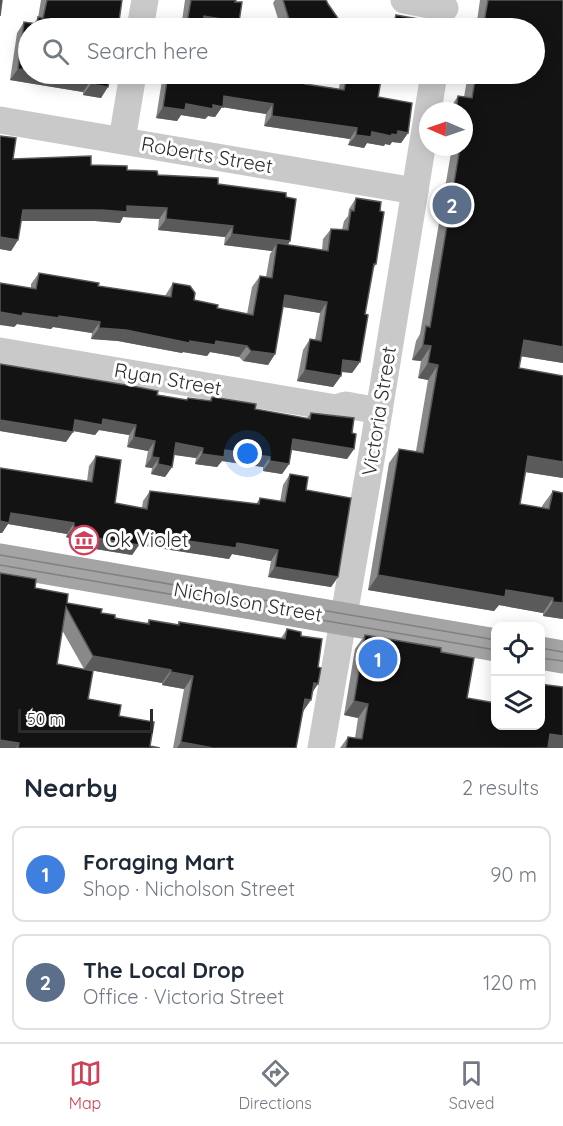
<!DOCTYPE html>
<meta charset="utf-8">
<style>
:root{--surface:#fff;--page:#f6f6f7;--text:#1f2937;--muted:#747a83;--line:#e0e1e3;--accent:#d04059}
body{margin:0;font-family:Quicksand,sans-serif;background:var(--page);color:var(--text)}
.controls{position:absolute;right:18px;bottom:18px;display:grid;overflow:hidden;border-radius:12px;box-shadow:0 3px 15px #0003}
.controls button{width:54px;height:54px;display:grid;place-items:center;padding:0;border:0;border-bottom:2px solid var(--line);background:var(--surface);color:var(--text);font:30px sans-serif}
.compass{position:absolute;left:419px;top:102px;width:54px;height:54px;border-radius:50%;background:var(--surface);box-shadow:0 3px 15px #0003;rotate:272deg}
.scale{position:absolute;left:18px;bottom:15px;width:135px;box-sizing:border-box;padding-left:6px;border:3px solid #2c2c2c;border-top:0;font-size:16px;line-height:21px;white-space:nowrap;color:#2c2c2c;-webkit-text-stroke:4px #fff;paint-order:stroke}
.you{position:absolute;left:248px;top:454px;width:21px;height:21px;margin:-15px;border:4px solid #fff;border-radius:50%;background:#1a73e8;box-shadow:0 0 0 9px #1a73e833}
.badge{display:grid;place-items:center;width:39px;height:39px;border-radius:50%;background:var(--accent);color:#fff;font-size:20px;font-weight:700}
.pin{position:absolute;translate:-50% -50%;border:3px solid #fff;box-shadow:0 2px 6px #0006}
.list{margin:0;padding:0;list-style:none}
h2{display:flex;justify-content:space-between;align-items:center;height:78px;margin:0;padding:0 24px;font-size:26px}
h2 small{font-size:20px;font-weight:400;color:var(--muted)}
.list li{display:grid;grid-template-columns:39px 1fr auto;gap:18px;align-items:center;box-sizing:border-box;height:96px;margin:0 12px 12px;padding:0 12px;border:2px solid var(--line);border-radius:12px}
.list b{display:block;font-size:22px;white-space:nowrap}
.list p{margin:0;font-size:20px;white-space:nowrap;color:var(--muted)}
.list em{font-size:20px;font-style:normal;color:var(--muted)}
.icon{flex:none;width:33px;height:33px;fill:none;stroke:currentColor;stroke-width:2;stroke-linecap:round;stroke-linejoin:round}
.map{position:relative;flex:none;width:563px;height:748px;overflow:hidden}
.search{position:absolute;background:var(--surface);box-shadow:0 3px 15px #0003;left:18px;right:18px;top:18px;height:66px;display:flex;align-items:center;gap:15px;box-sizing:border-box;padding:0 21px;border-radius:33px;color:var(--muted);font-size:22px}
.sheet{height:294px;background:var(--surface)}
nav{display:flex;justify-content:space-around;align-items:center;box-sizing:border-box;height:84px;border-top:2px solid var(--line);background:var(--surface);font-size:16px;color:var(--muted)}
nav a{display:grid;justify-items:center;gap:3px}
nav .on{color:var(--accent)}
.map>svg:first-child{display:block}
</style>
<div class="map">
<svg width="563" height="748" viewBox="0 0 563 748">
<rect width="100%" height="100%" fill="#fff"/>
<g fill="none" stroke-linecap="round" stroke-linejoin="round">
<g stroke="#c9c9c9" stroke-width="27">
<polyline points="404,0 445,8"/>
<polyline points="140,28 145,0"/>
<polyline points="0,120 415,191"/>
<polyline points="122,140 133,74"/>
<polyline points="0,351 336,408 346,405 379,411"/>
<polyline points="321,748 372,454 434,74"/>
</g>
<g stroke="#a4a4a4" stroke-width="33">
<polyline points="0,560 496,645"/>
<polyline points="540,653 563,657"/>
</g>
<g stroke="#818181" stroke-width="1.5">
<polyline points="0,555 496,640"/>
<polyline points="0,565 496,650"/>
<polyline points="540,648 563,652"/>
<polyline points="540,658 563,661"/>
</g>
</g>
<g fill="#898989">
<polygon points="41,0 122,0 110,74 101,98 83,95 83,92 10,80 17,33 24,22 34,23 38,18"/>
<polygon points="185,0 236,0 239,22 234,28 181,28"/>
<polygon points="275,0 326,0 328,4 339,20 355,28 281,28 273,3"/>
<polygon points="480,0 563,0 563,363 521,356 519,368 563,478 526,472 520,504 542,508 542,506 553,491 563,619 543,616 543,613 499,605 494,611 368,590 389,463 399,449 416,451 428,380 418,378 421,361 412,360 416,341 420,334 452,147 464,147 464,97 468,74 534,74 534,28 476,28"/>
<polygon points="396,15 418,21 423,28 388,28 389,26"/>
<polygon points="163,74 292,74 296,81 305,84 339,89 341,74 414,74 407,84 381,80 378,97 408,133 401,143 392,142 390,145 385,144 384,146 367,143 364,148 348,145 350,139 264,126 266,114 222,107 215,117 208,116 205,119 181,115 177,121 156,118"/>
<polygon points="458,96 456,111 448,111"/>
<polygon points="0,136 13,159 91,165 218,184 286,197 290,241 288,245 322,250 323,239 331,229 342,230 344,221 348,216 349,209 356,198 380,211 376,264 373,269 365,314 360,362 352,373 341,372 341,376 333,387 297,381 303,350 310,339 315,340 320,313 283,307 275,354 268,365 243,361 239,357 210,352 207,356 183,352 182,353 118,341 91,339 92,333 53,327 51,329 17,324 14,327 31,288 31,284 39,273 98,286 165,296 173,283 194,300 217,308 247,314 252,287 260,276 266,277 270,254 272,251 224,245 225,237 158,230 159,219 123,217 120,223 95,221 21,221 18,240 11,251 0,249"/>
<polygon points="0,364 186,400 188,398 209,401 212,397 255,409 307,418 311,413 352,433 354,449 347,459 292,450 289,464 282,474 263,471 263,467 222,461 217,467 195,464 196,458 174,455 172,467 165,477 151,474 152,468 145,467 148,451 127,447 129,435 99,430 95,435 73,431 66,442 0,431"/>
<polygon points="96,456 115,503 142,508 143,501 150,491 256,504 260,498 280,502 283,485 290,474 306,490 338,577 331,587 268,577 271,561 232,554 229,559 139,545 132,555 71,545 72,539 66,537 67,534 8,524 2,533 0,533 0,468 87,481 89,466"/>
<polygon points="35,588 67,603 101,613 115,618 147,623 149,620 177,625 179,622 281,638 287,629 301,636 318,667 318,684 312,692 303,712 296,748 173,748 184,689 162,685 162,683 84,669 62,630 57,664 88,699 119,716 150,746 160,748 0,748"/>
<polygon points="365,635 441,652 467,698 563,748 340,748 348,737 355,738 358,718 344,715 355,649"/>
</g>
<g fill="#5a5a5a">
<polygon points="204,16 239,22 234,28 205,28 196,27"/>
<polygon points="18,69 28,70 28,74 48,74 91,80 83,92 10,80"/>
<polygon points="379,74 414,74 407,84 375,79"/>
<polygon points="91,84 108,87 101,98 83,95"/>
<polygon points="224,96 273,104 266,114 222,107 215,117 208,116 205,119 181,115 177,121 156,118 163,107 186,104 213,105"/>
<polygon points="272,116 357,128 350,139 264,126"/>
<polygon points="398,131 408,133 401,143 392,142 390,145 385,144 384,146 367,143 364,148 348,145 356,135 372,132 392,134"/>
<polygon points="127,206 167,208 159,219 123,217 120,223 95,221 16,221 23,210"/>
<polygon points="166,219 233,226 225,237 158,230"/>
<polygon points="232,234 290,241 283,252 277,243 272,251 224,245"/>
<polygon points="0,237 18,240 11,251 0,249"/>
<polygon points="285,295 327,302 320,313 278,306"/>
<polygon points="0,312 23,313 59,316 100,322 92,333 53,327 51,329 17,324 14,327 0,325"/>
<polygon points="99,328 126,330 190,341 216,341 247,346 239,357 210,352 207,356 183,352 182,353 118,341 91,339"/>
<polygon points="524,340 563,347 563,363 513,355"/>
<polygon points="423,345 431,346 421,361 412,360"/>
<polygon points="251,351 275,354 268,365 243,361"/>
<polygon points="343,360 360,362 352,373 336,371"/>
<polygon points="428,363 438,365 428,380 418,378"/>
<polygon points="305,370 341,376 333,387 297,381"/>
<polygon points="103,419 136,425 129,435 99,430 95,435 68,430 75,420"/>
<polygon points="0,420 73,432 66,442 0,431"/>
<polygon points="134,437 155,441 148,451 127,447"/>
<polygon points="293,439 354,449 347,459 286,449"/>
<polygon points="176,443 203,448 196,458 169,454"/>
<polygon points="225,450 270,457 263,467 222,461 217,467 195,464 202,454"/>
<polygon points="528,456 563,462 563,478 518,471"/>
<polygon points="152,457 159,458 152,468 145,467"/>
<polygon points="270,461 289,464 282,474 263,471"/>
<polygon points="158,464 172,467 165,477 151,474"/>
<polygon points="11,513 74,523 67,534 8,524 2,533 0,533 0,521"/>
<polygon points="74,527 80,528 72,539 66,537"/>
<polygon points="141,534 237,543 278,550 271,561 232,554 229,559 139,545 132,555 71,545 78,535"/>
<polygon points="275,567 338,577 331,587 268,577"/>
<polygon points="378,575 506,590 553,598 543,613 499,605 494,611 368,590"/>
<polygon points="553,602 563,603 563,619 543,616"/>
<polygon points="93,656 171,670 162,683 84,669"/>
<polygon points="171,672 193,676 184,689 162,685"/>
<polygon points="314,683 318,684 309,697"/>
<polygon points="305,699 311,700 302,713"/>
<polygon points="354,701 368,704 358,718 344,715"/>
<polygon points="550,734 563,736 563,748 541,748"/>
<polygon points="0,740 19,743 16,748 0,748"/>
<polygon points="181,742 213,748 177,748"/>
</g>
<g fill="#131313" stroke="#5a5a5a" stroke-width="1.5">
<polygon points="0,0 2,0 0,16"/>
<polygon points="47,0 122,0 118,28 28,28 28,70 18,69 24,22 37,24 38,17 43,18"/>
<polygon points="191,0 236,0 235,2 242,2 239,22 204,16 202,28 186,28"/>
<polygon points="283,0 326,0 328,4 339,20 355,28 293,28 291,26"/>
<polygon points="488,0 563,0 563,347 524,340 519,368 563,376 563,462 528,456 520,504 549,509 553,491 563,493 563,603 553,602 553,598 506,590 505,597 378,575 399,449 423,453 438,365 428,363 431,346 423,345 426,326 430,327 460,147 464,147 465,118 464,118 464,111 456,111 458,96 472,98 476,74 534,74 534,28 483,28"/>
<polygon points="396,15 418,19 418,21 423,24 423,28 394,28"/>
<polygon points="363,19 380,28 358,28"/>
<polygon points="48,74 110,74 108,87 91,84 91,80"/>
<polygon points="168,74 297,74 296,81 305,82 305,84 344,90 347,74 382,74 378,97 412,103 408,133 398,131 397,135 392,134 391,136 372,132 371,137 356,135 357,128 272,116 273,104 224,96 223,107 213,105 213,109 186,104 185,110 163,107"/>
<polygon points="0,136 16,138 13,159 91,156 91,165 127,166 127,170 157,171 158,175 218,178 218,184 286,193 286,197 296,199 290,241 232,234 233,226 166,219 167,208 127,206 127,212 102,210 23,210 18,240 0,237"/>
<polygon points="356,198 381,202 380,211 384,212 376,264 374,264 365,314 368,315 360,362 343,360 341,376 305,370 310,339 321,341 327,302 285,295 275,354 251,351 247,346 216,341 215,345 190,341 189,343 126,330 99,328 100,322 59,316 59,318 23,313 22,316 0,312 0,283 36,289 39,273 99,283 98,286 171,297 173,283 190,286 195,293 194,300 218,305 217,308 253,315 260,276 272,278 277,243 328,251 331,229 348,230 351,210 354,211"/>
<polygon points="0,364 132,386 158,391 157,395 187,400 188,398 211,401 212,397 256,404 255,409 310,419 311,413 354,418 352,433 356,434 354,449 293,439 289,464 270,461 270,457 225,450 224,457 202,454 203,448 176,443 172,467 158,464 159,458 152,457 155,441 134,437 136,425 103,419 102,425 75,420 73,432 0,420"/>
<polygon points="96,456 121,460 115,503 147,509 150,491 259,504 260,498 285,502 290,474 308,477 306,490 351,498 338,577 275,567 278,550 237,543 236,548 141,534 139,545 78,535 80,528 74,527 74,523 11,513 9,523 0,521 0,468 92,482"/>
<polygon points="0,573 36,579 35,588 68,594 67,603 102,609 101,613 115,615 115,618 149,624 149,620 179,625 179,622 285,639 287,629 301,632 301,636 322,639 318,667 321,668 318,684 314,683 311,700 305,699 296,748 213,748 181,742 193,676 171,672 171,670 93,656 66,607 57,664 93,671 88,699 121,705 119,716 154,722 150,746 160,748 18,748 19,743 0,740"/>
<polygon points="365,635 441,648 441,652 474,658 467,698 495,703 495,726 540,726 540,684 563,687 563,736 550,734 548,748 346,748 348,737 362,739 368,704 354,701"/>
</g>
<defs>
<g id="museum-ring" transform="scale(1.5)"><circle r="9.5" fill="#fff" stroke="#d04059" stroke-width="1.5"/><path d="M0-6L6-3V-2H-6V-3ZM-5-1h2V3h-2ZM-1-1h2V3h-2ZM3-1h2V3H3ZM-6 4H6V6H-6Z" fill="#d04059"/></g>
</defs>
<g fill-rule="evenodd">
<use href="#museum-ring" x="84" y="540"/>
</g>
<g text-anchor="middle" stroke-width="6" stroke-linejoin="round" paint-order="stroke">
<g font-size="20" fill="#2c2c2c" stroke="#fff">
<text transform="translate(207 155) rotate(10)" y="7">Roberts Street</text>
<text transform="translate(168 379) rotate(10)" y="7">Ryan Street</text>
<text transform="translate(379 411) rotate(-81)" y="7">Victoria Street</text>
<text transform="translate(248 602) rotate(10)" y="7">Nicholson Street</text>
</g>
<g font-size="20" fill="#2c2c2c" stroke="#fff" text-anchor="start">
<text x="105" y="547">Ok Violet</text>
</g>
</g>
</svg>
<div class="controls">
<button><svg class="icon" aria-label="locate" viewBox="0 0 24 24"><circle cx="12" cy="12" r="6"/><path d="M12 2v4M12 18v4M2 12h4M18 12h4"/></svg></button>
<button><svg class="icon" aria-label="layers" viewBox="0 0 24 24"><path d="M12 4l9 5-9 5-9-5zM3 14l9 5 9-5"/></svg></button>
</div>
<svg class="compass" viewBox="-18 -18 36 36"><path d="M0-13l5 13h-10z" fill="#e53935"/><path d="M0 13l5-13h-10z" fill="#747a83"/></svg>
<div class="scale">50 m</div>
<div class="you"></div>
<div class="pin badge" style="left:378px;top:659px;background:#3f7fe0">1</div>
<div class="pin badge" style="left:452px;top:205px;background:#5c6f8a">2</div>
<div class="search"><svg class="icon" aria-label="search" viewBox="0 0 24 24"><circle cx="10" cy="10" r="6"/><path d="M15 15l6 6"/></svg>Search here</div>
</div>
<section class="sheet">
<h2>Nearby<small>2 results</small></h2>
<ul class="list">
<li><span class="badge" style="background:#3f7fe0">1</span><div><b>Foraging Mart</b><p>Shop · Nicholson Street</p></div><em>90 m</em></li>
<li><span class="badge" style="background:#5c6f8a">2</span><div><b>The Local Drop</b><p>Office · Victoria Street</p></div><em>120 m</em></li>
</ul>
</section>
<nav>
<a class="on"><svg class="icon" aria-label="map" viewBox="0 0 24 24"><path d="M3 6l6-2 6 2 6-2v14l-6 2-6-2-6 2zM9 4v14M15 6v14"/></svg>Map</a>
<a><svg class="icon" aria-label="directions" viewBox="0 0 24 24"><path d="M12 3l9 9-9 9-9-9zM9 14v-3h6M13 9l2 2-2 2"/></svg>Directions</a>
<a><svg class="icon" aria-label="saved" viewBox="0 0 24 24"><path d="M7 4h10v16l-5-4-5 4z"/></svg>Saved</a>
</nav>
